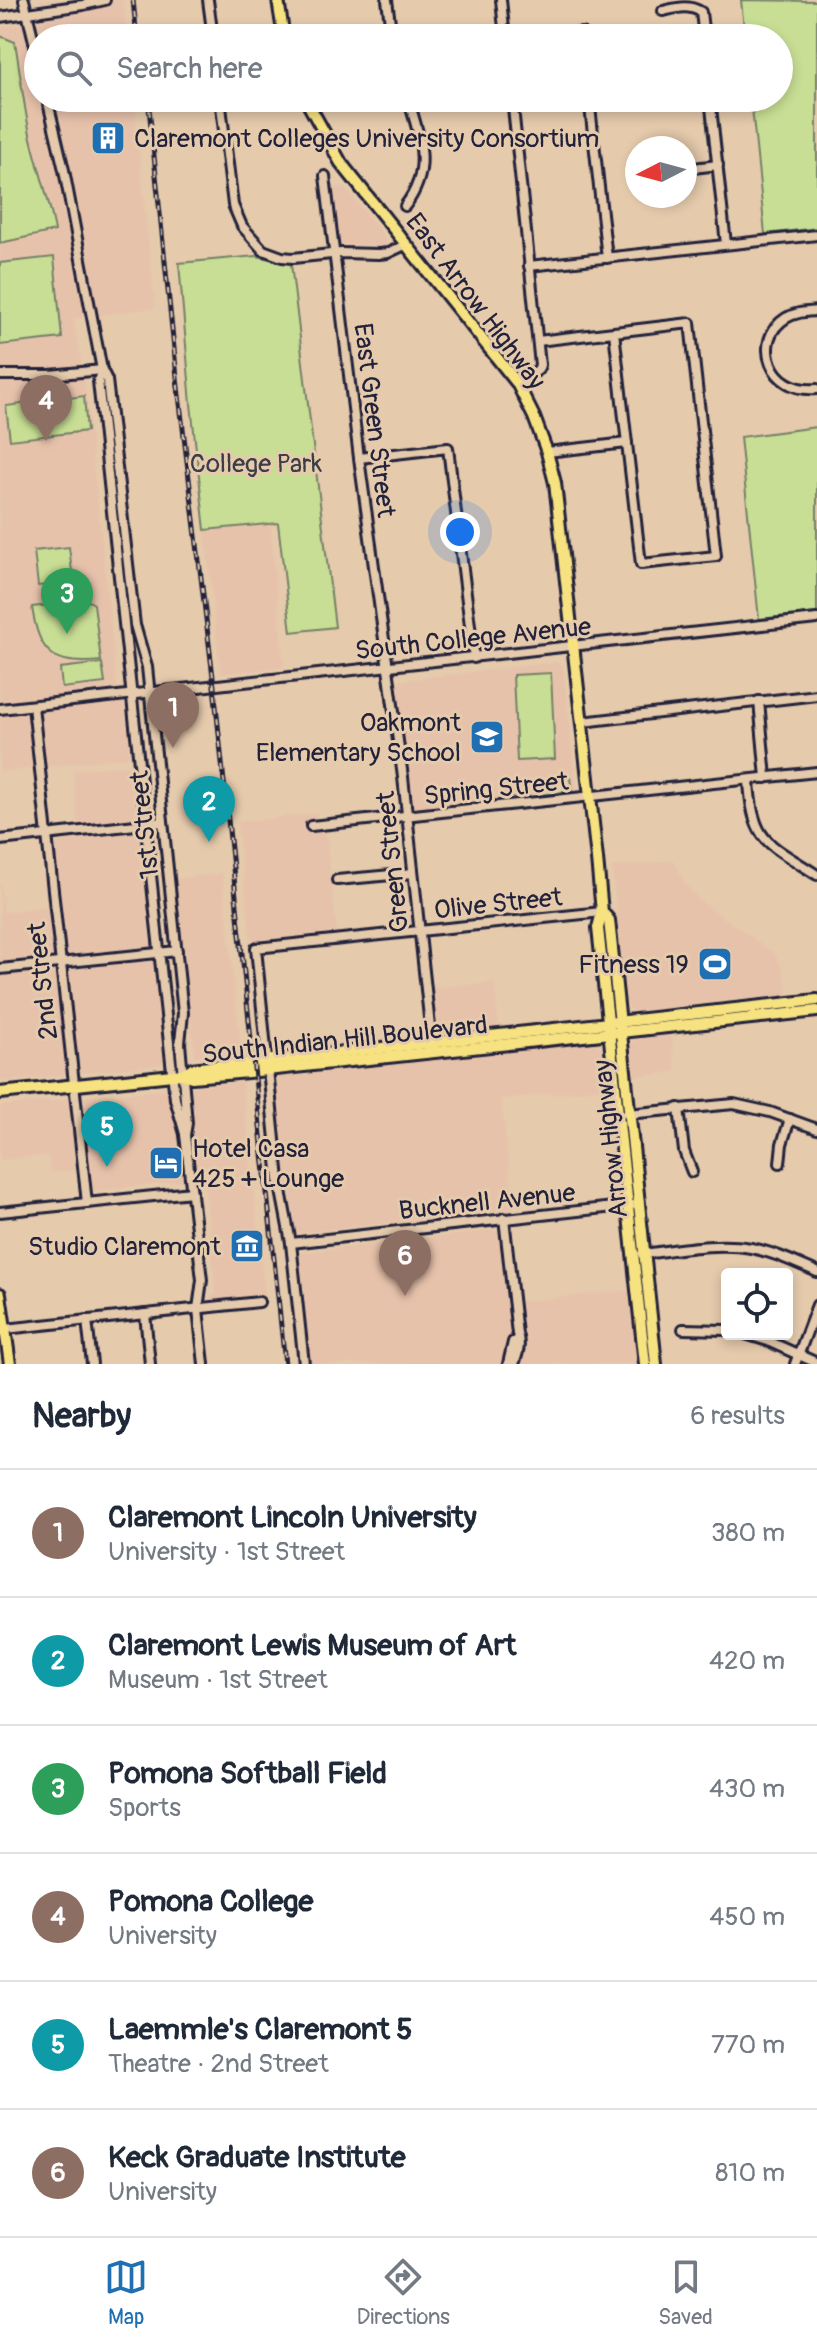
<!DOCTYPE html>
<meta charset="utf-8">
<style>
:root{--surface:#fff;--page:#f2f2f3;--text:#1f2937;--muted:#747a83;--line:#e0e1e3;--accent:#1f6fb2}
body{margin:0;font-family:Pangolin,sans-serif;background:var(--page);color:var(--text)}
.controls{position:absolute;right:24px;bottom:24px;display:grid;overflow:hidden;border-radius:8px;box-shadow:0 4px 12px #0003}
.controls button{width:72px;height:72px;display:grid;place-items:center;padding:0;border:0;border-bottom:2px solid var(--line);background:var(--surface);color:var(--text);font:40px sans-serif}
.compass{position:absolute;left:625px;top:136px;width:72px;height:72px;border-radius:50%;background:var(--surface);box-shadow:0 4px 12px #0003;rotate:264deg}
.you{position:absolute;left:460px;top:532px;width:28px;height:28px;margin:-20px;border:6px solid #fff;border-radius:50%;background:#1a73e8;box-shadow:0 0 0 12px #1a73e833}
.badge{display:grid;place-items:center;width:52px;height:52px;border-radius:50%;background:var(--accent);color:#fff;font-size:26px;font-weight:700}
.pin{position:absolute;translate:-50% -66px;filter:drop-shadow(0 2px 4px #0008)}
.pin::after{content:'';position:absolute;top:42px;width:28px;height:24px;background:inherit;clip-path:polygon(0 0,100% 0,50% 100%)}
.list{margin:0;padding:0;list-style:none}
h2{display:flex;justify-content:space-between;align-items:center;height:104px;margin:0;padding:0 32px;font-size:34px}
h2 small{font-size:26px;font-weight:400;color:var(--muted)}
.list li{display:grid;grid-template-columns:52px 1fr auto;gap:24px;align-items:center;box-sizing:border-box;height:128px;padding:0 32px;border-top:2px solid var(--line)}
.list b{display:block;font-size:30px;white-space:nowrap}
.list p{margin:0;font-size:26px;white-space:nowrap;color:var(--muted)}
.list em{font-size:26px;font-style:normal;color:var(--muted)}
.icon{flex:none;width:44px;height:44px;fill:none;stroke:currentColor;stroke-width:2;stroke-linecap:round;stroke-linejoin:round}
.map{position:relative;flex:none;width:817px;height:1364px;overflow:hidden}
.search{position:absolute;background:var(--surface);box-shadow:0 4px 12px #0003;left:24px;right:24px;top:24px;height:88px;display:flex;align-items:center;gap:20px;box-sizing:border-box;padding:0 28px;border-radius:44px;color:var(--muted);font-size:30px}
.sheet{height:872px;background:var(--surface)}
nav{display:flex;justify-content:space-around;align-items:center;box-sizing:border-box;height:112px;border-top:2px solid var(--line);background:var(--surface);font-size:22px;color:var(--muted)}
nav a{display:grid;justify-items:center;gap:4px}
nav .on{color:var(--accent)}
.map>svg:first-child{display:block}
</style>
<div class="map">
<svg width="817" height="1364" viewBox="0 0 817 1364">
<rect width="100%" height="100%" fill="#e5caac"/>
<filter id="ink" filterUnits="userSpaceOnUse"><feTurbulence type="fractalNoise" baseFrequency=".0125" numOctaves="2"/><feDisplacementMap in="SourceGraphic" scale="16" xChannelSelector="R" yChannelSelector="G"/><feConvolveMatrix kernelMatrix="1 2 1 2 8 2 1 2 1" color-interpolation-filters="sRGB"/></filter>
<g filter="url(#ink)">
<g fill="#e7c2ab">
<polygon points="39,0 123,0 127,38 38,38 38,98 134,98 155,308 73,318 85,384 117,687 125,708 130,757 0,772 0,27 44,20"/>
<polygon points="335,187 344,187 386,238 388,243 384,246 340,244 333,192"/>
<polygon points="270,523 284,667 221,674 205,530"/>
<polygon points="557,662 563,666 577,793 414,810 397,681"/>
<polygon points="131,765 164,1064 0,1082 0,881 4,912 61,905 55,843 79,839 73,770"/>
<polygon points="320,813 315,818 315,824 321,832 326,833 337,932 251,941 237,822"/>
<polygon points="674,861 684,882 700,901 775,954 783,970 788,996 634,1011 630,1009 627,1005 612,867"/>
<polygon points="222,873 241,1051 195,1056 175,879"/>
<polygon points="494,982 499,1028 443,1035 438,1030 433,988"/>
<polygon points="671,1034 676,1072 635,1076 631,1045 634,1040"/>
<polygon points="595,1042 602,1047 607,1088 501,1099 514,1209 298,1233 295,1229 291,1200 286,1182 276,1081 279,1077"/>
<polygon points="242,1082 265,1295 208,1301 216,1293 204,1179 92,1191 89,1169 51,1172 48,1155 0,1160 0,1106"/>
<polygon points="494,1230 500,1235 507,1303 630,1290 638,1364 310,1364 300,1253"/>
</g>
<g fill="#c8de94" stroke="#758068" stroke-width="2">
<polygon points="741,0 817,1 817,228 765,234 751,98 779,98 779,38 745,38"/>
<path d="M0,36L15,42C20,71 23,100 29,129C36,164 49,197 55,231L0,243Z"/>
<polygon points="257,256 291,264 335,627 291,632 278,523 205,530 191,404 179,263"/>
<polygon points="54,257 62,338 0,345 0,263"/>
<polygon points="84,396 87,431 10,440 6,406"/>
<polygon points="817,427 817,613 759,619 740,437"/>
<polygon points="69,547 72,572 67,573 69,583 38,586 34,551"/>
<path d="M89,601L94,604L101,661C53,666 39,654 32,607Z"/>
<polygon points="102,663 105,683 62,688 60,668"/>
<polygon points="551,673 555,759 517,761 513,675"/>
<polygon points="570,778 572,791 538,795 537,782"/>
</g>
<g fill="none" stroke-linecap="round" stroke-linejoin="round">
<g stroke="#22223b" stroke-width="14">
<g id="minor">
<polyline points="24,0 38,58"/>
<polyline points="208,0 213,38"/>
<polyline points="387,0 392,38"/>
<polyline points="501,0 505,38"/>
<path d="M663,11C677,8 688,4 701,12L704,38"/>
<polyline points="0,17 83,5 105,0"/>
<polyline points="543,38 582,33 583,38"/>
<polyline points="47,98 64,170 102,370 107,380 135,625 147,667 183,1013 180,1043 187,1123 185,1135 202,1280 198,1309 204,1364"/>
<polyline points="220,98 233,205 242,226 263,250 282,257 293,258 341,253 379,254 388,253 405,245"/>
<polyline points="512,98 540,365 538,370 517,383"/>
<polyline points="589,98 607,258"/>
<polyline points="710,98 726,244"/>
<polyline points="685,169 718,165"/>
<polyline points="325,176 359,458 403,777 432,1045"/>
<path d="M405,206C433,169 420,139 408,98"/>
<polyline points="529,266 817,235"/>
<path d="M817,311C806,312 796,312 786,318C751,340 770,394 817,389"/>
<polyline points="538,341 690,323 716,556 641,564 614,332"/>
<polyline points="102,370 98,381 175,1099 185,1134"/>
<polyline points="0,375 50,375 102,370"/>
<polyline points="547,452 627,443"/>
<polyline points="359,458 448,448 474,658"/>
<polyline points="759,701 766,778"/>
<polyline points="33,706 87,1203"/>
<polyline points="0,709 817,619"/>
<polyline points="582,722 817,695"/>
<path d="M749,780C752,843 768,843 817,875"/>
<polyline points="311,826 817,772"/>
<polyline points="0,840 163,822"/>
<polyline points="337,880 413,873"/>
<polyline points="0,969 177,951"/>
<polyline points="679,1108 684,1151 692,1172"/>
<polyline points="627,1114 734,1104 770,1112 817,1129"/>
<polyline points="780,1163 782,1144 790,1119"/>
<polyline points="0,1212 192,1192"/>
<path d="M504,1218L517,1334C521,1344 518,1354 514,1364"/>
<polyline points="291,1243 632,1205"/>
<path d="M642,1254C677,1250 716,1242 751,1248C774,1252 796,1263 817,1272"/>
<polyline points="145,1314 150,1364"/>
<polyline points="87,1320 92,1364"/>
<polyline points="5,1329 259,1302"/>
<polyline points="683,1329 727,1330"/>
<polyline points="745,1334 768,1341 817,1363"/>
<polyline points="304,1364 291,1243 279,1180 256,948 602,912"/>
<polyline points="508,1364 513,1342"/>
<polyline points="795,1364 817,1305"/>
</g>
</g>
<g stroke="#22223b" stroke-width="16">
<g id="major">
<polyline points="278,0 284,38"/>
<polyline points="305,98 341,163 517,383 534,417 547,452 555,483 597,859 602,912 598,928 645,1364"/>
<polyline points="602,912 609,920 656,1364"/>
<polyline points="182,1074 192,1077 248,1072 817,1011"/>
<polyline points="0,1093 182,1074 191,1069 817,1000"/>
<polyline points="0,1294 10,1364"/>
</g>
</g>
<use href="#minor" stroke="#e5caac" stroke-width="8"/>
<use href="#major" stroke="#f7e281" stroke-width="10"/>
<g stroke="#22223b" stroke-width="5">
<g id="rail">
<polyline points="133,0 137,38"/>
<polyline points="148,98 178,387 213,677 285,1364"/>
</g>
</g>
<use href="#rail" stroke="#e5caac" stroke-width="2" stroke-dasharray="6" stroke-linecap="butt"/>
</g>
</g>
<defs>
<g id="building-square" transform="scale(1.8)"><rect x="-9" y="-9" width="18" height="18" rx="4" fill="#1f6fb2" stroke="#e5caac"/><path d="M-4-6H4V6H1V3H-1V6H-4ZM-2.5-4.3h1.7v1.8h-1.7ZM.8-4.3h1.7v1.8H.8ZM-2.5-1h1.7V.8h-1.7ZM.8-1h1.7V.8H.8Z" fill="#fff"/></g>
<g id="school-square" transform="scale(1.8)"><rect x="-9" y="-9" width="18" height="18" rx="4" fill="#1f6fb2" stroke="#e5caac"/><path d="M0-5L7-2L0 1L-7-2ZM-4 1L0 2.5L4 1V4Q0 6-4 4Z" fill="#fff"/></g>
<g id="stadium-square" transform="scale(1.8)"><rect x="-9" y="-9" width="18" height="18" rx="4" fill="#1f6fb2" stroke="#e5caac"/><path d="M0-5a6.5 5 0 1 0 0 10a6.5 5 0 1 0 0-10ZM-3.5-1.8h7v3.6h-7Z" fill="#fff"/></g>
<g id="hotel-square" transform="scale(1.8)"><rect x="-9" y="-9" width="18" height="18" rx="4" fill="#1f6fb2" stroke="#e5caac"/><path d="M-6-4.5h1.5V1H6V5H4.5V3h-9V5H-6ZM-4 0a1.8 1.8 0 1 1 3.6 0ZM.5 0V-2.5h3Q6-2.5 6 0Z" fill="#fff"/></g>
<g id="museum-square" transform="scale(1.8)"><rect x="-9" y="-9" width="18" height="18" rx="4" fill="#1f6fb2" stroke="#e5caac"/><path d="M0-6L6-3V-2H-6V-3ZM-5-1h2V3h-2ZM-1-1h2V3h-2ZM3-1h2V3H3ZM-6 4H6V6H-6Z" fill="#fff"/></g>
</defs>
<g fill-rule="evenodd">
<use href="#building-square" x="108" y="138"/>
<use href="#school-square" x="487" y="737"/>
<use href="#stadium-square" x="715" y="964"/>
<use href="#hotel-square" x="166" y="1163"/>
<use href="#museum-square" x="247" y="1246"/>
</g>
<g text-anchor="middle" stroke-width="6" stroke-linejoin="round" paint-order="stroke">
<g font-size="26" fill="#22223b" stroke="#e5caac" text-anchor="end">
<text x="134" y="147" text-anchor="start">Claremont Colleges University Consortium</text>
<text x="461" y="731">Oakmont<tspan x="461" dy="30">Elementary School</tspan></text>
<text x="689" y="973">Fitness 19</text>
<text x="192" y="1157" text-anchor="start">Hotel Casa<tspan x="192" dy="30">425 + Lounge</tspan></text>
<text x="221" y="1255">Studio Claremont</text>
</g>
<g font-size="26" fill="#22223b" stroke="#e5caac">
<text transform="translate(476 301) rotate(53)" y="9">East Arrow Highway</text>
<text transform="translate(375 420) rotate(83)" y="9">East Green Street</text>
<text transform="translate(473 638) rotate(-6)" y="9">South College Avenue</text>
<text transform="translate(496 788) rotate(-6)" y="9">Spring Street</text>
<text transform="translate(144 825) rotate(-96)" y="9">1st Street</text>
<text transform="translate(392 862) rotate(-96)" y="9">Green Street</text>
<text transform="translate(498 903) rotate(-6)" y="9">Olive Street</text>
<text transform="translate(42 981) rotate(-96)" y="9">2nd Street</text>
<text transform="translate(345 1039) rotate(-6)" y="9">South Indian Hill Boulevard</text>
<text transform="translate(610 1139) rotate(-96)" y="9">Arrow Highway</text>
<text transform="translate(487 1201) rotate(-6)" y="9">Bucknell Avenue</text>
</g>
<g font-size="26" fill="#3b3e48" stroke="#e5caac">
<text x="256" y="472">College Park</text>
</g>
</g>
</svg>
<div class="controls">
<button><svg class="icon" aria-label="locate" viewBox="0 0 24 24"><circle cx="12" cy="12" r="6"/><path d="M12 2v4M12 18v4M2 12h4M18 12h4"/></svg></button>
</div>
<svg class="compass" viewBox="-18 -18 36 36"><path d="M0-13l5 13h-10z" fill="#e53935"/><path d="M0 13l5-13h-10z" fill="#747a83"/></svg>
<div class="you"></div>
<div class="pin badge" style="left:173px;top:748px;background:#8d6e63">1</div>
<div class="pin badge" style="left:209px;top:842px;background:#0f9aa8">2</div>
<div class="pin badge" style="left:67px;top:634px;background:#2e9e5b">3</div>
<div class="pin badge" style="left:46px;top:441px;background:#8d6e63">4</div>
<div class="pin badge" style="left:107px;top:1167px;background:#0f9aa8">5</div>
<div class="pin badge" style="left:405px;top:1296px;background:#8d6e63">6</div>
<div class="search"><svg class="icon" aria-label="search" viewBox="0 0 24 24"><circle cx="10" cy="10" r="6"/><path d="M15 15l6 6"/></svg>Search here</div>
</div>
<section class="sheet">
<h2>Nearby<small>6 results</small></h2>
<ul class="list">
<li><span class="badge" style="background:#8d6e63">1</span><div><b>Claremont Lincoln University</b><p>University · 1st Street</p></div><em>380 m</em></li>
<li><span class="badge" style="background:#0f9aa8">2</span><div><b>Claremont Lewis Museum of Art</b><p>Museum · 1st Street</p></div><em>420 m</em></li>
<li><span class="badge" style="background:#2e9e5b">3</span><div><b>Pomona Softball Field</b><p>Sports</p></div><em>430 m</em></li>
<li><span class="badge" style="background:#8d6e63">4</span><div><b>Pomona College</b><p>University</p></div><em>450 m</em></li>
<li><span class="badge" style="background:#0f9aa8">5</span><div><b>Laemmle's Claremont 5</b><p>Theatre · 2nd Street</p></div><em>770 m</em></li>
<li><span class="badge" style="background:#8d6e63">6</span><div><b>Keck Graduate Institute</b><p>University</p></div><em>810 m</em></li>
</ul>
</section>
<nav>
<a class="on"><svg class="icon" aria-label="map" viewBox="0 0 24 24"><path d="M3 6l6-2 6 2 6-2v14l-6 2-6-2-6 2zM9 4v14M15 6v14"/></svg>Map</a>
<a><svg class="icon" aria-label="directions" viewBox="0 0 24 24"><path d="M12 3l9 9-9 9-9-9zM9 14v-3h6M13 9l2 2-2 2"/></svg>Directions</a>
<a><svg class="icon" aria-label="saved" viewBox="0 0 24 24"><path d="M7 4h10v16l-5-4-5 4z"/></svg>Saved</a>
</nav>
